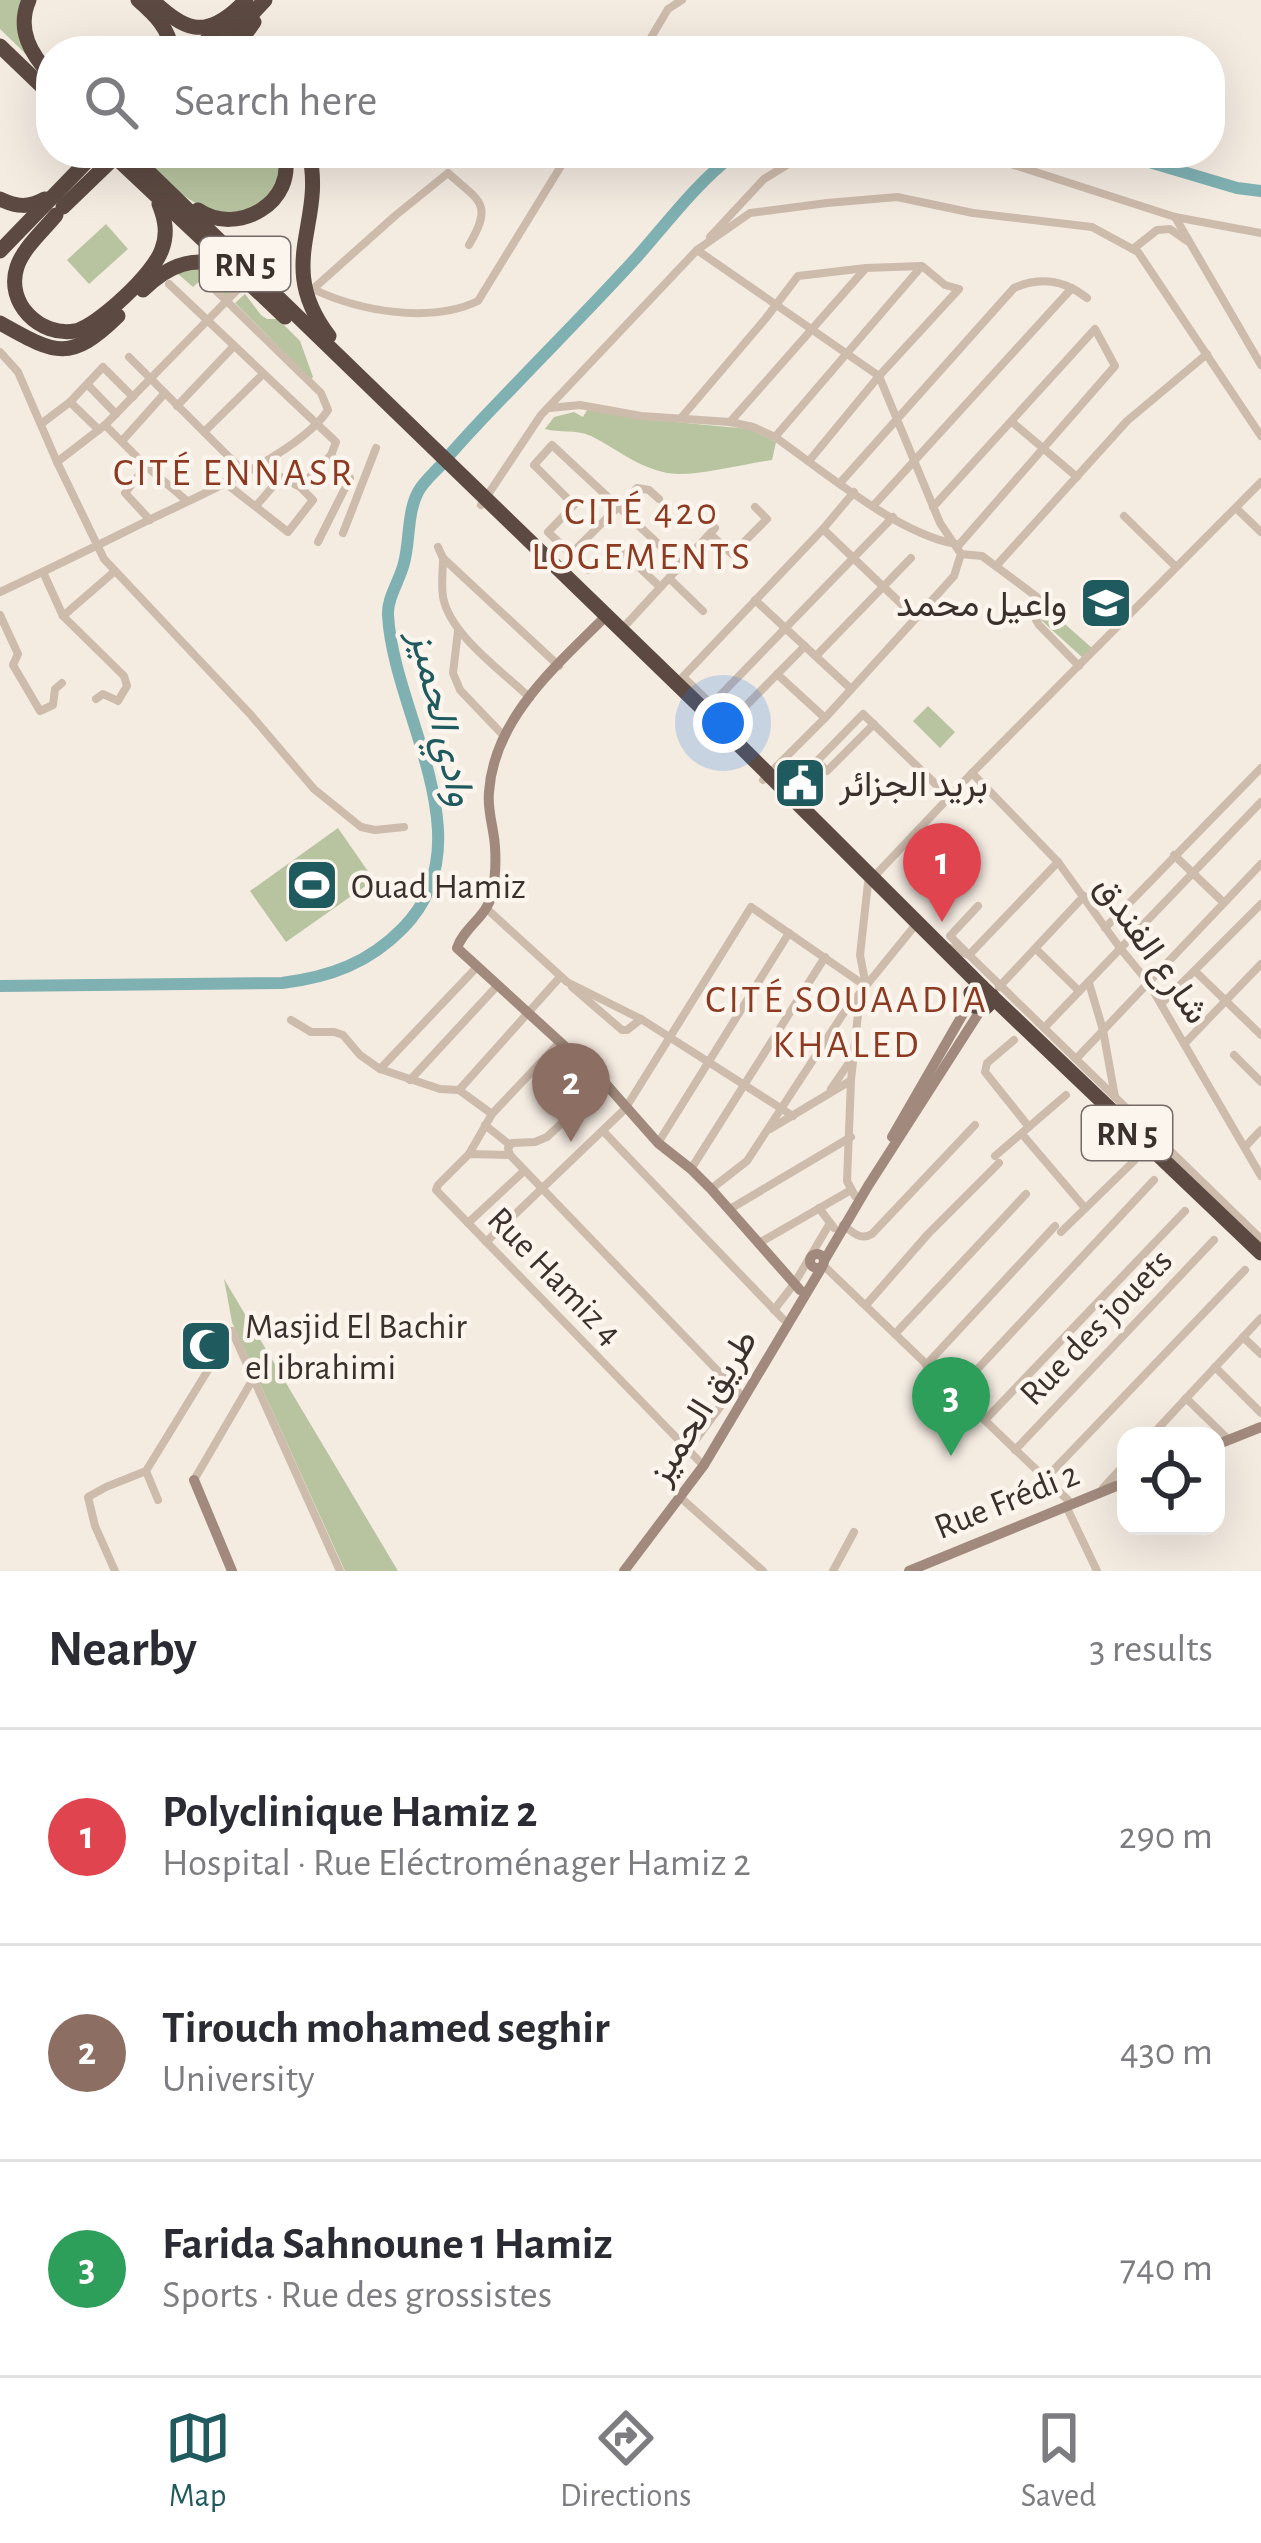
<!DOCTYPE html>
<meta charset="utf-8">
<style>
:root{--surface:#fff;--page:#f7f7f7;--text:#2b2b33;--muted:#7c7c81;--line:#e1e1e2;--accent:#1f5a5e}
body{margin:0;font-family:"Alegreya Sans",Vazirmatn,sans-serif;background:var(--page);color:var(--text)}
.controls{position:absolute;right:36px;bottom:36px;display:grid;overflow:hidden;border-radius:24px;box-shadow:0 12px 48px #0002}
.controls button{width:108px;height:108px;display:grid;place-items:center;padding:0;border:0;border-bottom:3px solid var(--line);background:var(--surface);color:var(--text);font:60px sans-serif}
.you{position:absolute;left:723px;top:723px;width:42px;height:42px;margin:-30px;border:9px solid #fff;border-radius:50%;background:#1a73e8;box-shadow:0 0 0 18px #1a73e833}
.badge{display:grid;place-items:center;width:78px;height:78px;border-radius:50%;background:var(--accent);color:#fff;font-size:39px;font-weight:700}
.pin{position:absolute;translate:-50% -99px;filter:drop-shadow(0 3px 6px #0008)}
.pin::after{content:'';position:absolute;top:63px;width:42px;height:36px;background:inherit;clip-path:polygon(0 0,100% 0,50% 100%)}
.list{margin:0;padding:0;list-style:none}
h2{display:flex;justify-content:space-between;align-items:center;height:156px;margin:0;padding:0 48px;font-size:51px}
h2 small{font-size:39px;font-weight:400;color:var(--muted)}
.list li{display:grid;grid-template-columns:78px 1fr auto;gap:36px;align-items:center;box-sizing:border-box;height:216px;padding:0 48px;border-top:3px solid var(--line)}
.list b{display:block;font-size:45px;white-space:nowrap}
.list p{margin:0;font-size:39px;white-space:nowrap;color:var(--muted)}
.list em{font-size:39px;font-style:normal;color:var(--muted)}
.icon{flex:none;width:66px;height:66px;fill:none;stroke:currentColor;stroke-width:2;stroke-linecap:round;stroke-linejoin:round}
.map{position:relative;flex:none;width:1261px;height:1571px;overflow:hidden}
.search{position:absolute;background:var(--surface);box-shadow:0 12px 48px #0002;left:36px;right:36px;top:36px;height:132px;display:flex;align-items:center;gap:30px;box-sizing:border-box;padding:0 42px;border-radius:48px;color:var(--muted);font-size:45px}
.sheet{height:804px;background:var(--surface)}
nav{display:flex;justify-content:space-around;align-items:center;box-sizing:border-box;height:168px;border-top:3px solid var(--line);background:var(--surface);font-size:33px;color:var(--muted)}
nav a{display:grid;justify-items:center;gap:6px}
nav .on{color:var(--accent)}
.map>svg:first-child{display:block}
</style>
<div class="map">
<svg width="1261" height="1571" viewBox="0 0 1261 1571">
<rect width="100%" height="100%" fill="#f4ebe1"/>
<g fill="#b8c4a0">
<polygon points="0,0 23,0 33,61 0,29"/>
<path d="M140,153H280C280,159 282,166 281,172C275,211 227,221 197,204C175,192 157,171 140,153Z"/>
<polygon points="106,224 128,249 89,284 67,260"/>
<polygon points="199,267 219,272 236,283 237,287 227,297 204,277 193,287 177,273"/>
<polygon points="245,294 261,315 267,319 278,319 300,341 313,377 311,379 235,303"/>
<path d="M587,410L643,419L749,429L776,442L772,460C744,464 705,474 678,474C645,473 619,450 591,436C575,429 560,433 545,429L554,417L574,412L583,417Z"/>
<polygon points="1049,610 1092,648 1083,658 1041,620"/>
<polygon points="928,706 955,732 940,748 913,721"/>
<polygon points="338,828 374,880 286,942 250,891"/>
<polygon points="224,1279 398,1571 345,1571 232,1322"/>
</g>
<g fill="none" stroke-linecap="round" stroke-linejoin="round">
<g stroke="#7fb0b2" stroke-width="12">
<polyline points="1119,153 1237,188 1261,191"/>
<path d="M0,986L282,983C330,977 369,963 403,928C488,842 393,713 388,615C387,598 400,580 404,563C410,541 407,513 418,492C423,482 434,473 442,464C465,436 491,410 516,384C556,342 597,301 636,258C668,222 697,182 736,153"/>
</g>
<g stroke="#cdbbac" stroke-width="8">
<polyline points="643,51 668,9 682,0"/>
<polyline points="977,153 1175,217 1261,233"/>
<polyline points="1175,217 1261,365"/>
<polyline points="710,237 764,179 806,153"/>
<polyline points="700,248 697,250 879,376 940,523 961,554 954,576 936,596 825,718 763,780"/>
<polyline points="1133,249 1157,230 1170,229 1187,241"/>
<polyline points="169,284 336,442 331,455 350,478 318,542"/>
<path d="M313,289C359,311 430,324 478,301L569,153"/>
<path d="M313,289L396,215L448,173C479,201 494,203 469,245"/>
<polyline points="0,352 18,372 57,462 104,559 250,714 314,789 361,827 375,830 404,827"/>
<polyline points="129,357 244,472"/>
<polyline points="88,385 116,414"/>
<polyline points="70,402 99,430"/>
<polyline points="177,406 234,346"/>
<path d="M550,408L580,405L641,416L730,422L753,427L775,437C823,471 898,534 956,544"/>
<polyline points="681,418 766,318 798,276 866,268 922,266 945,285 959,289 879,376 809,461"/>
<polyline points="730,422 865,269"/>
<polyline points="1012,422 1077,477"/>
<polyline points="41,424 70,402 103,367 133,397"/>
<polyline points="105,425 146,466"/>
<polyline points="204,432 263,374"/>
<polyline points="775,437 921,267"/>
<polyline points="122,441 165,393"/>
<polyline points="57,462 105,425 246,281"/>
<polyline points="224,482 288,532 313,500 300,487 331,455"/>
<path d="M840,483L1014,288C1041,276 1064,280 1087,298"/>
<polyline points="659,499 649,490 637,488 571,554 548,532 574,505 534,465 552,445 681,565"/>
<polyline points="481,505 541,415 697,250 750,213 827,203 897,197 973,213 1092,227 1138,252 1261,436"/>
<polyline points="874,505 1072,288"/>
<polyline points="256,506 281,477 300,487"/>
<polyline points="933,507 1095,329 1115,366 958,546"/>
<polyline points="1236,508 1261,532"/>
<polyline points="1124,516 1176,567"/>
<polyline points="150,520 125,493 146,466 187,501"/>
<polyline points="823,529 854,492"/>
<polyline points="343,533 376,448"/>
<polyline points="710,534 732,554 767,519 755,507"/>
<polyline points="438,547 443,558 559,666"/>
<polyline points="619,548 660,587"/>
<polyline points="571,554 588,570"/>
<polyline points="961,554 982,556 1037,597 1040,604 1036,620 1039,625 1079,666"/>
<path d="M443,558C443,570 441,584 443,597C450,635 502,671 530,698"/>
<polyline points="997,565 1127,421 1207,354"/>
<polyline points="43,572 63,616 124,676 127,686 118,701 103,694 96,699"/>
<polyline points="669,578 703,611"/>
<path d="M0,592C52,568 102,543 153,518C200,495 300,453 328,410L321,393L204,279"/>
<polyline points="755,600 851,689"/>
<polyline points="0,615 18,654 13,665 40,711 53,705 55,689 62,683"/>
<polyline points="63,616 115,571"/>
<polyline points="622,629 715,528"/>
<polyline points="458,631 453,673 460,690 503,735"/>
<polyline points="816,656 911,558"/>
<polyline points="777,674 825,718"/>
<polyline points="683,677 730,722"/>
<polyline points="677,683 823,529 915,617"/>
<polyline points="706,710 893,517"/>
<polyline points="874,724 827,771 817,761 863,714 949,797"/>
<polyline points="723,729 805,646"/>
<polyline points="972,773 1058,862 1120,948 1148,982 1261,1176"/>
<polyline points="1174,855 1223,902"/>
<polyline points="978,906 950,936 969,955 1058,862"/>
<polyline points="487,909 567,982 641,1019 793,1116"/>
<polyline points="1105,928 1261,768"/>
<polyline points="947,947 969,955 1261,1239"/>
<polyline points="1036,949 1079,991"/>
<polyline points="1195,971 1261,1035"/>
<polyline points="1089,983 1103,1030 1115,1097"/>
<polyline points="866,986 860,955 868,883 972,773 1261,482"/>
<polyline points="572,987 622,1030 627,1030 641,1019"/>
<polyline points="999,987 1084,896"/>
<polyline points="1162,1003 1261,904"/>
<polyline points="291,1020 311,1032 334,1032 343,1035 360,1055 380,1069 440,1089 459,1090 492,1114 559,1043"/>
<polyline points="1044,1028 1261,802"/>
<polyline points="1014,1040 987,1063 985,1072 1029,1127"/>
<polyline points="1186,1042 1261,964"/>
<polyline points="1234,1055 1261,1082"/>
<polyline points="1076,1059 1261,864"/>
<polyline points="380,1069 477,967"/>
<polyline points="410,1080 497,986"/>
<polyline points="605,1083 547,1137 535,1142 512,1143 508,1148 510,1155 741,1395"/>
<polyline points="831,1089 853,1057"/>
<polyline points="459,1090 560,977"/>
<polyline points="485,1125 510,1145"/>
<polyline points="770,1129 850,1081"/>
<polyline points="603,1131 783,1319"/>
<polyline points="1022,1134 1085,1208"/>
<polyline points="658,1143 789,933"/>
<polyline points="1245,1147 1261,1130"/>
<polyline points="469,1154 492,1114"/>
<polyline points="510,1155 469,1154 438,1185 436,1190 700,1462"/>
<polyline points="995,1156 1066,1095"/>
<polyline points="691,1169 825,957"/>
<polyline points="711,1189 747,1161 843,1014 913,928"/>
<polyline points="855,1196 847,1181 851,1080 860,995"/>
<polyline points="819,1208 834,1228"/>
<polyline points="730,1209 851,1137"/>
<polyline points="468,1223 524,1171"/>
<path d="M843,1225C853,1232 860,1241 872,1234L975,1125"/>
<polyline points="1061,1232 1134,1161"/>
<polyline points="486,1242 625,1109 751,907 864,985"/>
<polyline points="759,1243 851,1190"/>
<polyline points="823,1265 1072,1504"/>
<polyline points="866,1305 928,1234 999,1163"/>
<polyline points="774,1310 794,1284 830,1223"/>
<polyline points="232,1331 340,1571"/>
<polyline points="895,1334 1026,1194"/>
<polyline points="1243,1337 1261,1354"/>
<polyline points="926,1365 1055,1226"/>
<polyline points="1215,1367 1261,1413"/>
<polyline points="956,1392 1154,1180"/>
<polyline points="1186,1398 1228,1439"/>
<polyline points="985,1420 1185,1211"/>
<polyline points="1151,1436 1261,1318"/>
<polyline points="688,1450 734,1388"/>
<polyline points="1015,1450 1214,1240"/>
<polyline points="1045,1479 1245,1270"/>
<polyline points="194,1480 253,1379"/>
<polyline points="1103,1488 1126,1463"/>
<polyline points="681,1498 763,1571"/>
<polyline points="158,1500 146,1471 232,1331"/>
<polyline points="1066,1506 1097,1571"/>
<polyline points="115,1571 95,1526 88,1497 106,1487 146,1471"/>
<polyline points="833,1571 854,1532"/>
</g>
<g stroke="#a18a7d" stroke-width="10">
<path d="M606,616C557,665 494,718 489,792C487,811 494,828 495,847C496,862 495,880 492,894C487,917 464,927 457,948L605,1083L658,1143L691,1169L711,1189L800,1290"/>
<polyline points="892,1137 971,1000"/>
<circle cx="817" cy="1261" r="7"/>
<polyline points="824,1261 868,1186 982,1008"/>
<polyline points="1216,1445 1261,1427"/>
<polyline points="194,1480 232,1571"/>
<polyline points="624,1571 704,1465 822,1267"/>
<polyline points="909,1571 1126,1482"/>
</g>
<g stroke="#5c4a42" stroke-width="15">
<path d="M29,0C16,30 31,54 51,76"/>
<path d="M138,0C155,15 169,28 172,51"/>
<path d="M152,0C184,29 203,40 238,8"/>
<polyline points="0,46 51,95"/>
<polyline points="196,51 246,0"/>
<polyline points="217,51 265,0"/>
<polyline points="239,51 244,36 254,22"/>
<polyline points="111,153 285,317"/>
<polyline points="129,153 705,711 982,987 1261,1253"/>
<path d="M309,153C326,223 274,264 329,336"/>
<path d="M0,199C17,207 28,208 45,199"/>
<path d="M198,210C237,237 298,202 284,153"/>
<path d="M56,215C44,230 23,248 17,267C5,303 40,337 75,331C98,326 155,272 162,249C168,233 165,219 159,204"/>
<polyline points="0,251 95,153"/>
<path d="M143,290C167,266 195,253 228,269"/>
<path d="M0,323C54,353 69,364 118,316"/>
<polyline points="982,987 971,993 974,1006 986,1007 991,1002 992,996"/>
</g>
<polyline stroke="#5c4a42" stroke-width="15" points="63,207 119,153"/>
</g>
<defs>
<g id="university-square" transform="scale(2.7)"><rect x="-9" y="-9" width="18" height="18" rx="4" fill="#1f5a5e" stroke="#fbf5ee"/><path d="M0-5L7-2L0 1L-7-2ZM-4 1L0 2.5L4 1V4Q0 6-4 4Z" fill="#fff"/></g>
<g id="civic-square" transform="scale(2.7)"><rect x="-9" y="-9" width="18" height="18" rx="4" fill="#1f5a5e" stroke="#fbf5ee"/><path d="M-.6-6.5H3V-4.5H.6V-3L4-1V1h2V6H-6V1h2V-1L-.6-3ZM-1.2 2.5V6h2.4V2.5Z" fill="#fff"/></g>
<g id="stadium-square" transform="scale(2.7)"><rect x="-9" y="-9" width="18" height="18" rx="4" fill="#1f5a5e" stroke="#fbf5ee"/><path d="M0-5a6.5 5 0 1 0 0 10a6.5 5 0 1 0 0-10ZM-3.5-1.8h7v3.6h-7Z" fill="#fff"/></g>
<g id="mosque-square" transform="scale(2.7)"><rect x="-9" y="-9" width="18" height="18" rx="4" fill="#1f5a5e" stroke="#fbf5ee"/><path d="M3.5-4.9A6 6 0 1 0 3.5 4.9A5 5 0 1 1 3.5-4.9Z" fill="#fff"/></g>
</defs>
<g fill-rule="evenodd">
<use href="#university-square" x="1106" y="603"/>
<use href="#civic-square" x="800" y="783"/>
<use href="#stadium-square" x="312" y="885"/>
<use href="#mosque-square" x="206" y="1346"/>
</g>
<g text-anchor="middle" stroke-width="9" stroke-linejoin="round" paint-order="stroke">
<g fill="#fbf5ee" stroke="#756b66" stroke-width="3">
<rect x="200" y="237" width="90" height="54" rx="9"/>
<rect x="1082" y="1106" width="90" height="54" rx="9"/>
</g>
<g font-size="33" font-weight="bold" fill="#3b302b">
<text x="245" y="276">RN 5</text>
<text x="1127" y="1145">RN 5</text>
</g>
<g font-size="36" fill="#3b302b" stroke="#fbf5ee" text-anchor="start">
<text x="1067" y="616" text-anchor="end">واعيل محمد</text>
<text x="839" y="796">بريد الجزائر</text>
<text x="351" y="898">Ouad Hamiz</text>
<text x="245" y="1338">Masjid El Bachir<tspan x="245" dy="41">el ibrahimi</tspan></text>
</g>
<g font-size="36" fill="#3b302b" stroke="#fbf5ee">
<text transform="translate(1153 949) rotate(55)" y="13">شارع الفندق</text>
<text transform="translate(556 1275) rotate(46)" y="13">Rue Hamiz 4</text>
<text transform="translate(1095 1326) rotate(-46)" y="13">Rue des jouets</text>
<text transform="translate(701 1406) rotate(-58)" y="13">طريق الحميز</text>
<text transform="translate(1006 1499) rotate(-22)" y="13">Rue Frédi 2</text>
</g>
<g font-size="39" letter-spacing="3" fill="#8c3b22" stroke="#fbf5ee">
<text x="234" y="485">CITÉ ENNASR</text>
<text x="642" y="524">CITÉ 420<tspan x="642" dy="45">LOGEMENTS</tspan></text>
<text x="847" y="1012">CITÉ SOUAADIA<tspan x="847" dy="45">KHALED</tspan></text>
</g>
<g font-size="39" font-style="italic" fill="#1f5a5e" stroke="#fbf5ee">
<text transform="translate(444 718) rotate(77)" y="14">وادي الحميز</text>
</g>
</g>
</svg>
<div class="controls">
<button><svg class="icon" aria-label="locate" viewBox="0 0 24 24"><circle cx="12" cy="12" r="6"/><path d="M12 2v4M12 18v4M2 12h4M18 12h4"/></svg></button>
</div>
<div class="you"></div>
<div class="pin badge" style="left:942px;top:922px;background:#e0444e">1</div>
<div class="pin badge" style="left:571px;top:1142px;background:#8d6e63">2</div>
<div class="pin badge" style="left:951px;top:1456px;background:#2e9e5b">3</div>
<div class="search"><svg class="icon" aria-label="search" viewBox="0 0 24 24"><circle cx="10" cy="10" r="6"/><path d="M15 15l6 6"/></svg>Search here</div>
</div>
<section class="sheet">
<h2>Nearby<small>3 results</small></h2>
<ul class="list">
<li><span class="badge" style="background:#e0444e">1</span><div><b>Polyclinique Hamiz 2</b><p>Hospital · Rue Eléctroménager Hamiz 2</p></div><em>290 m</em></li>
<li><span class="badge" style="background:#8d6e63">2</span><div><b>Tirouch mohamed seghir</b><p>University</p></div><em>430 m</em></li>
<li><span class="badge" style="background:#2e9e5b">3</span><div><b>Farida Sahnoune 1 Hamiz</b><p>Sports · Rue des grossistes</p></div><em>740 m</em></li>
</ul>
</section>
<nav>
<a class="on"><svg class="icon" aria-label="map" viewBox="0 0 24 24"><path d="M3 6l6-2 6 2 6-2v14l-6 2-6-2-6 2zM9 4v14M15 6v14"/></svg>Map</a>
<a><svg class="icon" aria-label="directions" viewBox="0 0 24 24"><path d="M12 3l9 9-9 9-9-9zM9 14v-3h6M13 9l2 2-2 2"/></svg>Directions</a>
<a><svg class="icon" aria-label="saved" viewBox="0 0 24 24"><path d="M7 4h10v16l-5-4-5 4z"/></svg>Saved</a>
</nav>
